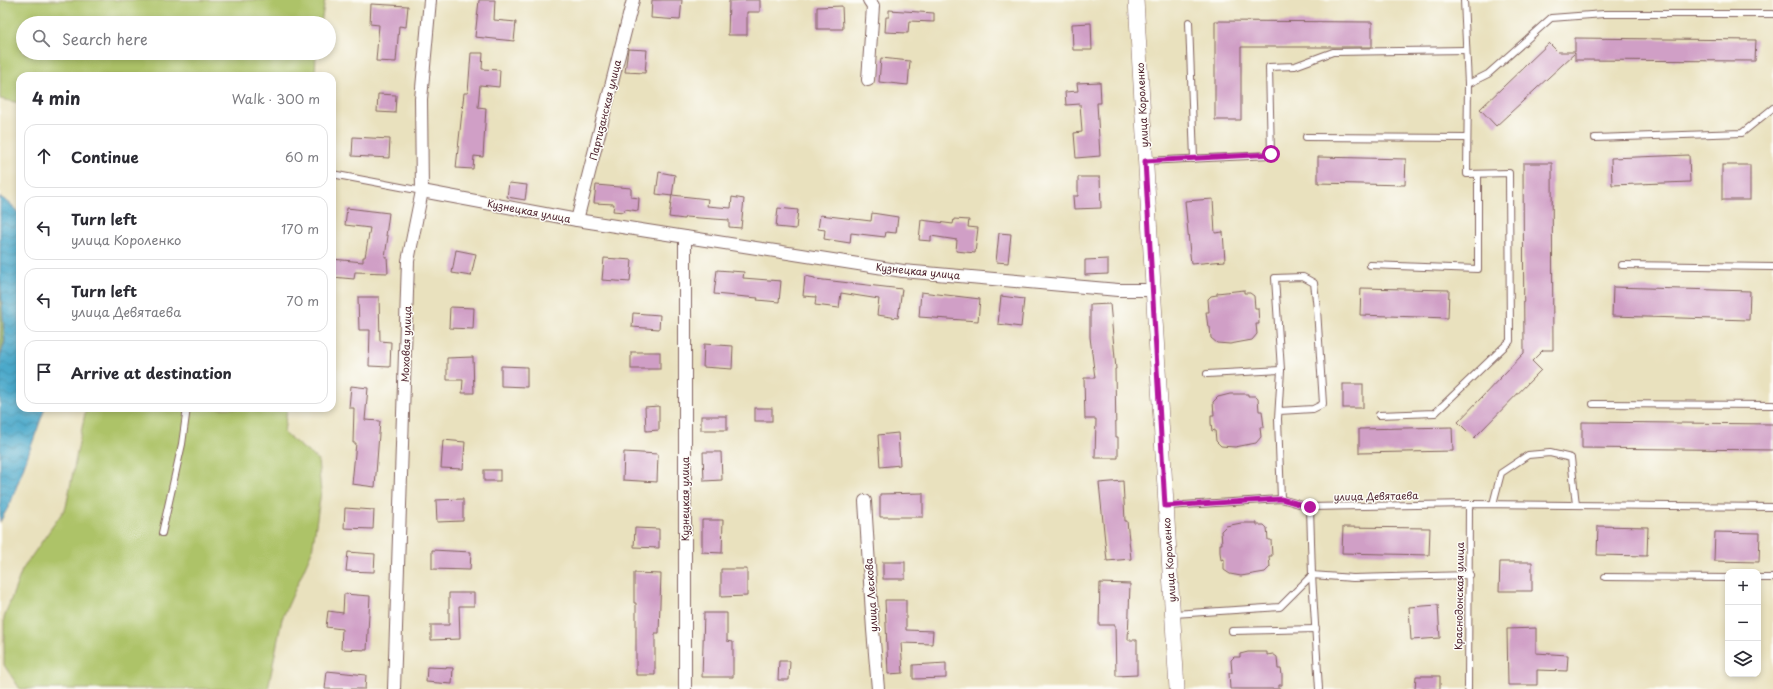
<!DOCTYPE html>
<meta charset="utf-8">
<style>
:root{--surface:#fff;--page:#f7f7f7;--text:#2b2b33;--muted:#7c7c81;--line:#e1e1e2}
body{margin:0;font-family:"Playpen Sans",sans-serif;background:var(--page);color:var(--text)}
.controls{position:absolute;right:12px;bottom:12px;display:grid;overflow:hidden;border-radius:8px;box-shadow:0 2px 6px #0003}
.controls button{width:36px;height:36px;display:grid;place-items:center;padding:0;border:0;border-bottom:1px solid var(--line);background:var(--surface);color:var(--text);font:20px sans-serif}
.stop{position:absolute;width:12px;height:12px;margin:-9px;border:3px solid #b5179e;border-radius:50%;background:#fff}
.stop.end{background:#b5179e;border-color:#fff;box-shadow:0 1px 4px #0008}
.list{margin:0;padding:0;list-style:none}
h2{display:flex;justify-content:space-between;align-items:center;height:52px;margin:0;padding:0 16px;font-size:17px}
h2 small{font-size:13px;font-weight:400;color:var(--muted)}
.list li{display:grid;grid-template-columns:26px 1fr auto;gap:12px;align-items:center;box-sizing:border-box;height:64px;margin:0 8px 8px;padding:0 8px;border:1px solid var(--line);border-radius:12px}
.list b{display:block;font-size:15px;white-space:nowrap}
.list p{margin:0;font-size:13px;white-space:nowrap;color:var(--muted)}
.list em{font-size:13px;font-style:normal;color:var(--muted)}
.icon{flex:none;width:22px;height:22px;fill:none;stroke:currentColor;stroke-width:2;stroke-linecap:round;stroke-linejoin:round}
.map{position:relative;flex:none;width:1773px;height:689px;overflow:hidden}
.search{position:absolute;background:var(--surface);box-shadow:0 2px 6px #0003;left:16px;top:16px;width:320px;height:44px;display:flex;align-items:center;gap:10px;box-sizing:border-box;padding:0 14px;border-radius:22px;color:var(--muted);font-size:15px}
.panel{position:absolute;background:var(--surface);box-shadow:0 2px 6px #0003;left:16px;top:72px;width:320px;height:340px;border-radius:12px}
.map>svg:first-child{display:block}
</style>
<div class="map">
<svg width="1773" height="689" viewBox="0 0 1773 689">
<defs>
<pattern id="forest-firs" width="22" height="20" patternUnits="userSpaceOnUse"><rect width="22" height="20" fill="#8aa95c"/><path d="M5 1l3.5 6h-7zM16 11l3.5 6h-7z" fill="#73894c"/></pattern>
<pattern id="water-waves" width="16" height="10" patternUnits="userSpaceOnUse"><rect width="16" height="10" fill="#4ba9ca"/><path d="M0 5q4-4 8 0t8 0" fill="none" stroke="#4089a4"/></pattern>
</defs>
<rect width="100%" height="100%" fill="#fdfcf7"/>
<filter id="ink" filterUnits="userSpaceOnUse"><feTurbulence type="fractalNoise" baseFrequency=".025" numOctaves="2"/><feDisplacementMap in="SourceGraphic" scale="8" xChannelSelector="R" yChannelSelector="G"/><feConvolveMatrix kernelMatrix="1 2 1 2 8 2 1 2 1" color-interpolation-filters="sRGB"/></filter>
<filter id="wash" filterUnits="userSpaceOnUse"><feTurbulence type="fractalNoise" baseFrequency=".012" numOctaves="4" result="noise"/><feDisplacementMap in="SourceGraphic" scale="16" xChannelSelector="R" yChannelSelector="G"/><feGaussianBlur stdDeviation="0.9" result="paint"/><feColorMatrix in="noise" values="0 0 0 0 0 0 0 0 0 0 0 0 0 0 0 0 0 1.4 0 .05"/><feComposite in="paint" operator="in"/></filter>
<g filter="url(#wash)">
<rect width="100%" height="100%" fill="#e9e1be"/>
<polygon fill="url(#forest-firs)" stroke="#6a6444" points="0,277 5,341 0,358"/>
<g fill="#adc367" stroke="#7c7149">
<polygon points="0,0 325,0 321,23 23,23 23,53 316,53 315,76 20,76 20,103 0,99"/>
<polygon points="86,408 287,408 284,433 318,460 321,492 312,551 282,619 268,689 20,689 4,665 4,618 22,570 66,507"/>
</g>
<polygon fill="url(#water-waves)" stroke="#4a647a" points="0,197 11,204 20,215 20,408 45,408 11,502 0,522 0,358 5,341 0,277"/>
<g id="blocks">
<g fill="#d09fc6">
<polygon points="479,0 495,0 494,20 516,22 514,41 475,37"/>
<polygon points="652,0 682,0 680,20 651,18"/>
<polygon points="746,0 760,0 760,12 747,12 747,35 728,35 729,1"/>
<polygon points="371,4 408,6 406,27 399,26 396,62 376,61 379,25 370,24"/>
<polygon points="842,6 843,29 817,29 817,7"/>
<polygon points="889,10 934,13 934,22 909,21 908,33 885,32 886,17 889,17"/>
<polygon points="1215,21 1372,22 1372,47 1241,47 1241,120 1215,120"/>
<polygon points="1091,23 1092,50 1073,50 1072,24"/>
<polygon points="1575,38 1756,40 1755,61 1575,60 1575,53 1496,126 1480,109 1549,43 1558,52 1575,52"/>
<polygon points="628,49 647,50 645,73 625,72"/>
<polygon points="471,53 483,53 482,69 500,70 499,87 480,85 478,107 486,108 483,157 474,156 473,169 456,168 464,93 468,93"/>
<polygon points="881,58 910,61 908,85 879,82"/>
<polygon points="1100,82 1101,103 1097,103 1100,156 1076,158 1074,133 1082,132 1080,104 1066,105 1065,92 1078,91 1077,83"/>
<polygon points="378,94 396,95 395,113 377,112"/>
<polygon points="353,137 390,139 389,158 352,156"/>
<polygon points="1689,155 1690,182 1612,185 1611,158"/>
<polygon points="1318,157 1406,159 1405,185 1318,183"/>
<polygon points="1523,163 1552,163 1553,350 1543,350 1532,361 1541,370 1474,438 1458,422 1524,353"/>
<rect x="1722" y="165" width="28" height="35"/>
<polygon points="659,172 675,175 672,196 656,194"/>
<polygon points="1078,177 1100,177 1101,208 1074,209 1073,196 1078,196"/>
<polygon points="509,183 527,185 525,200 507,197"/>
<polygon points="596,185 631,188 631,197 639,198 638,211 625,209 624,212 613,211 614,204 594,203"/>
<polygon points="672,195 708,199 707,206 731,208 732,197 744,199 741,228 729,227 729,220 685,217 684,219 669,217"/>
<polygon points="1213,199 1215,233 1223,232 1225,261 1191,264 1185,201"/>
<polygon points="347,208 389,213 386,236 388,236 385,257 387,257 388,273 355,272 354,279 332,277 332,259 363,262 363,257 365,257 370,228 345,225"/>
<polygon points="778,208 798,210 796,229 776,227"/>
<polygon points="872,213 898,217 896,233 886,232 885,237 851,233 850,243 824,239 825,230 818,229 820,215 871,221"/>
<polygon points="954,219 969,220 968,227 978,228 975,253 956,251 957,240 931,236 931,241 919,240 921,220 953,224"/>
<polygon points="999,233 1011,234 1008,263 996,262"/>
<polygon points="456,250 476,254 471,276 452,273"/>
<polygon points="604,258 632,260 630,282 602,280"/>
<polygon points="1108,259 1108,274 1085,275 1085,260"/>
<polygon points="717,270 744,272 743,278 781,281 779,302 757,300 758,298 714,294"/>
<polygon points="805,276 815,278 815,279 902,289 898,318 877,315 879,299 841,293 839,308 815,305 816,297 803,296"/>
<polygon points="1613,287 1750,291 1749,320 1612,316"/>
<polygon points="1361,288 1449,290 1448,318 1360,315"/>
<polygon points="1244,290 1244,293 1250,293 1254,296 1255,308 1258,308 1259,324 1256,324 1257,334 1252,340 1230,344 1217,343 1211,338 1210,327 1208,327 1206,312 1209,312 1208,299 1211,296 1217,295 1217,293"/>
<polygon points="921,292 980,299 978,321 919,317"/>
<polygon points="1001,296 1024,299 1021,327 998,324"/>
<polygon points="358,297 379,297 380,341 391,342 390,367 369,366 370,330 359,330"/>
<polygon points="1110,304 1116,369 1115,369 1116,437 1118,437 1118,458 1095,458 1096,419 1085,419 1084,378 1095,378 1090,337 1090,305"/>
<polygon points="450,307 474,308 473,329 449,328"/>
<polygon points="633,313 660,315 659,329 632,327"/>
<polygon points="704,344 733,346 732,369 703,367"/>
<rect x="631" y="352" width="29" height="17"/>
<polygon points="473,357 474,393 462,393 463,380 447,380 447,358"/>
<polygon points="501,366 527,367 527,387 501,386"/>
<rect x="1343" y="384" width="20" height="24"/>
<polygon points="351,386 368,388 365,420 380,421 375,487 352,484 356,443 353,443 354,408 349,408"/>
<polygon points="1230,394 1248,394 1248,396 1255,396 1258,399 1259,411 1262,411 1264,427 1260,427 1261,437 1256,443 1235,447 1221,446 1216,441 1215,430 1212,431 1211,423 1211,415 1214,415 1213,402 1218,397"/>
<polygon points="659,406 659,430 646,431 645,407"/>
<rect x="755" y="408" width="17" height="13"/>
<rect x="701" y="416" width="26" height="14"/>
<polygon points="1582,422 1773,424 1773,450 1582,448"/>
<polygon points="1452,427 1453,451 1359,453 1359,429"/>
<polygon points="898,433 900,465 880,467 878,435"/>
<polygon points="443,440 465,442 463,469 441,468"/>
<polygon points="624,452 658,454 657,482 623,480"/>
<polygon points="703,452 721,452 722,480 704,481"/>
<rect x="484" y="470" width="16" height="11"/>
<polygon points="1123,481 1125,521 1127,521 1131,559 1107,561 1099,483"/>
<polygon points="923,493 923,517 880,517 880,494"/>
<polygon points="463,499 463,521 437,522 436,500"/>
<polygon points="345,508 374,510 373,529 344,528"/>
<polygon points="702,520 723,520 722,553 702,552"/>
<polygon points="1241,523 1257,523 1257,525 1264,525 1267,528 1268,540 1271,540 1272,556 1269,556 1270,567 1265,572 1241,576 1230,574 1224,570 1224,559 1221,560 1220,552 1220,544 1222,544 1221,531 1226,526"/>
<polygon points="1598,526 1648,527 1647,556 1597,555"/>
<polygon points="1343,527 1430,528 1429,555 1342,553"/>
<polygon points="635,528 659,529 659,548 634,547"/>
<polygon points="1715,532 1760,533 1759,562 1714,561"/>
<polygon points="432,550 471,552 470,570 432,569"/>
<polygon points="348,552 375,554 374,572 346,571"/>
<rect x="883" y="562" width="22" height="17"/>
<polygon points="1500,562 1532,562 1532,591 1499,591"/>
<polygon points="721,569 747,569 747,596 721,597"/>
<polygon points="634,573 661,574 659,633 655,633 655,675 636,675 636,603 634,603"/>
<polygon points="1100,583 1130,584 1128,640 1137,640 1137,675 1116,676 1115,625 1099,625"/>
<polygon points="449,593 474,593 474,606 459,606 460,639 431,640 431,625 449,625"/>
<polygon points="344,594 370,596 367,650 341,649 342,629 326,627 328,611 343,613"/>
<polygon points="885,600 906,600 906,630 933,631 932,644 901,643 903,673 888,674"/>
<polygon points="1438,605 1440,638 1411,640 1409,607"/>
<polygon points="704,613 727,613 727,641 733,642 733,677 702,677"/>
<polygon points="1536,628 1536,653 1568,655 1567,671 1537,670 1537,685 1508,685 1507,629"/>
<polygon points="1248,652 1267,652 1267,655 1273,654 1277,657 1278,669 1281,669 1282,675 1282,685 1279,685 1279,689 1230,689 1229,673 1232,673 1231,660 1234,657 1240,657 1240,654"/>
<polygon points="779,661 790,661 789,680 778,680"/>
<polygon points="946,663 946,678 913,679 913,665"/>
<polygon points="427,667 453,668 452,684 426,682"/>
<polygon points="327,671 366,675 365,689 325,689"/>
<polygon points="1416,676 1440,676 1440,689 1415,689"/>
</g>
</g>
</g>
<g filter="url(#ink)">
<use href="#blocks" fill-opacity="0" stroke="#82635e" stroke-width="1"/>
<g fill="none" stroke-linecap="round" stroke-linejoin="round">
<g stroke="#82635e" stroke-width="8">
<g id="service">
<polyline points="1189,22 1194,159"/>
<polyline points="1468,84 1488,74 1551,18 1604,14 1773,14"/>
<polyline points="1306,137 1466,138"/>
<polyline points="1595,138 1742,133 1773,108"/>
<polyline points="1145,161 1271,155 1269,67 1295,66 1333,52 1466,50"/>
<polyline points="332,174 422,191"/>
<polyline points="1370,265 1478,269 1478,174"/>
<polyline points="1622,265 1773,267"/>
<polyline points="1207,374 1281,370"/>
<polyline points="1593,404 1773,405"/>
<polyline points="1279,411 1313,409 1323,404 1317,309 1314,283 1303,277 1275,278 1281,370 1278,419 1281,499"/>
<polyline points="1379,415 1435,413 1510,341 1509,173 1467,174 1468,84 1464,0"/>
<polyline points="1493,504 1501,473 1528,455 1550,453 1571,458 1576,505"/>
<polyline points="1167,506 1281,499 1310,507 1469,504 1773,507"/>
<polyline points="1310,507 1312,575 1353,578 1470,575"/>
<polyline points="162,533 182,444 187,408"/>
<polyline points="1605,577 1728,578"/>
<polyline points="1758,578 1773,578"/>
<polyline points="1174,614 1280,607 1312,575 1319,689"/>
<polyline points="1232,631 1316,629"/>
<polyline points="1468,689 1469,504"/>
</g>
</g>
<g stroke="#82635e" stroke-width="14">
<g id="minor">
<polyline points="868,80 873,6 869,0"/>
<polyline points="422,191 577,220 903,271 1118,290 1152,290"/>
<polyline points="577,220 633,0"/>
<polyline points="865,501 873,630 878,689"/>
<polyline points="394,689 408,261 422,191 421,99 430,0"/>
<polyline points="685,689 685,237"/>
</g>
</g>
<g stroke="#82635e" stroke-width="16">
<polyline id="tertiary" points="1136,0 1177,689"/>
</g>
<use href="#service" stroke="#fff" stroke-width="6"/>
<use href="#minor" stroke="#fff" stroke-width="12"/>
<use href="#tertiary" stroke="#fff" stroke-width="15"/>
</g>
</g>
<g fill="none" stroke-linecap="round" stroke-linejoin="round" filter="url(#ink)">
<polyline stroke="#b5179e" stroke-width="5" points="1271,154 1145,161 1165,506 1281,499 1310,507"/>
</g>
<g text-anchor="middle" stroke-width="3" stroke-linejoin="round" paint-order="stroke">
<g font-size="10" fill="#4a1f2b" stroke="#fdfcf7">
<text transform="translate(1142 105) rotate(-93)" y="4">улица Короленко</text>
<text transform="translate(605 110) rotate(-76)" y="4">Партизанская улица</text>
<text transform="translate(529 211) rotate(11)" y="4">Кузнецкая улица</text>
<text transform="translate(918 271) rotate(6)" y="4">Кузнецкая улица</text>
<text transform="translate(406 344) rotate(-88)" y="4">Моховая улица</text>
<text transform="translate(1376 496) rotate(-1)" y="4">улица Девятаева</text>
<text transform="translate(685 499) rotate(-90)" y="4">Кузнецкая улица</text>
<text transform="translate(1169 560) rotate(-94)" y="4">улица Короленко</text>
<text transform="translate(871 595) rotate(-94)" y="4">улица Лескова</text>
<text transform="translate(1459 596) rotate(-89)" y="4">Краснодонская улица</text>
</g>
</g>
</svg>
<div class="controls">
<button>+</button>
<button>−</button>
<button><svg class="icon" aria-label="layers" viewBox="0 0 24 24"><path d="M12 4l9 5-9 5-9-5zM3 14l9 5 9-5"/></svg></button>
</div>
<div class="stop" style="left:1271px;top:154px"></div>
<div class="stop end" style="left:1310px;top:507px"></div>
<div class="search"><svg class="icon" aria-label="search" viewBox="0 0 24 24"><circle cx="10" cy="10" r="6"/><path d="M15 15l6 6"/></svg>Search here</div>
<section class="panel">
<h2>4 min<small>Walk · 300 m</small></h2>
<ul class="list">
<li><svg class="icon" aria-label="ahead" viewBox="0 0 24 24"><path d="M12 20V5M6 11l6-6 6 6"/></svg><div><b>Continue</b></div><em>60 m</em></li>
<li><svg class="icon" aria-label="left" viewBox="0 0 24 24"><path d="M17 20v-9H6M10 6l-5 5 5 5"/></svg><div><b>Turn left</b><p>улица Короленко</p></div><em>170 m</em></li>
<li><svg class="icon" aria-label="left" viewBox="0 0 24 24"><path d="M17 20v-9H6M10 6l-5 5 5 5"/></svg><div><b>Turn left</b><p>улица Девятаева</p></div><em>70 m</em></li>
<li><svg class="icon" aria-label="arrive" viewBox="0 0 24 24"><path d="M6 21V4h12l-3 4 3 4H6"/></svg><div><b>Arrive at destination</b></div></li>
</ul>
</section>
</div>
